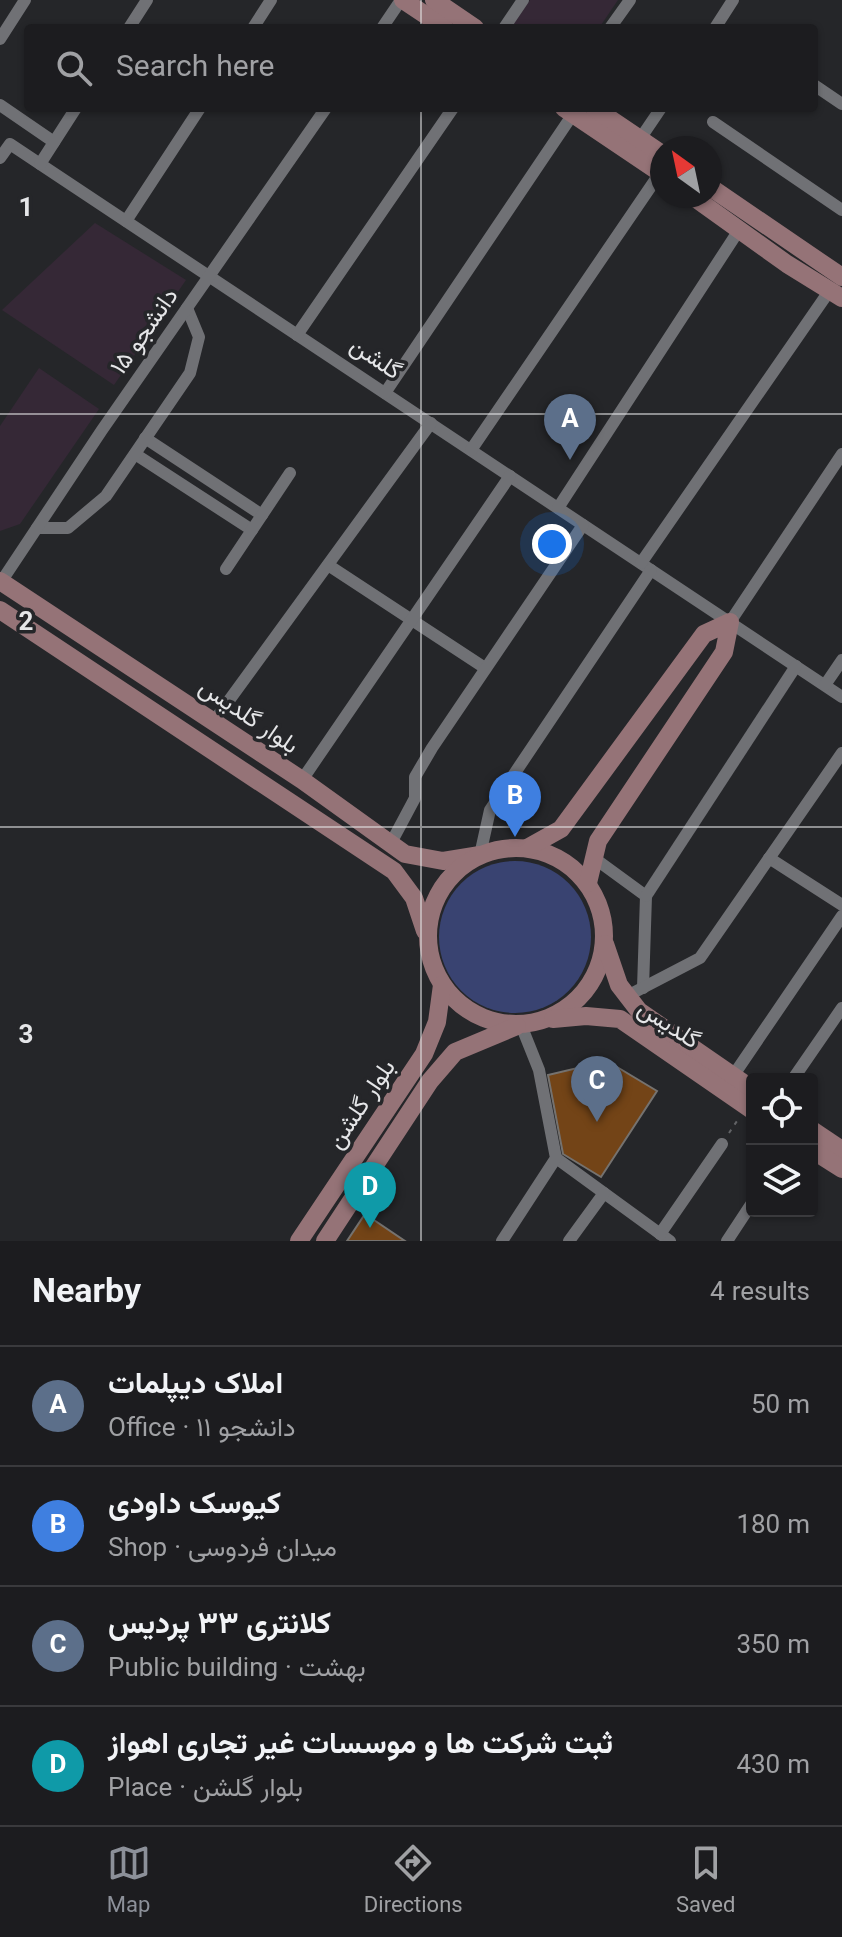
<!DOCTYPE html>
<meta charset="utf-8">
<style>
:root{--surface:#1c1c1f;--page:#252528;--text:#f1f3f6;--muted:#a0a1a4;--line:#3a3a3d;--accent:#8c9099}
body{margin:0;font-family:Georgia,Vazirmatn,serif;background:var(--page);color:var(--text)}
.controls{position:absolute;right:24px;bottom:24px;display:grid;overflow:hidden;border-radius:8px;box-shadow:0 2px 6px #0004}
.controls button{width:72px;height:72px;display:grid;place-items:center;padding:0;border:0;border-bottom:2px solid var(--line);background:var(--surface);color:var(--text);font:40px sans-serif}
.compass{position:absolute;left:650px;top:136px;width:72px;height:72px;border-radius:50%;background:var(--surface);box-shadow:0 2px 6px #0004;rotate:327deg}
.you{position:absolute;left:552px;top:544px;width:28px;height:28px;margin:-20px;border:6px solid #fff;border-radius:50%;background:#1a73e8;box-shadow:0 0 0 12px #1a73e833}
.badge{display:grid;place-items:center;width:52px;height:52px;border-radius:50%;background:var(--accent);color:#fff;font-size:26px;font-weight:700}
.pin{position:absolute;translate:-50% -66px;filter:drop-shadow(0 2px 4px #0008)}
.pin::after{content:'';position:absolute;top:42px;width:28px;height:24px;background:inherit;clip-path:polygon(0 0,100% 0,50% 100%)}
.list{margin:0;padding:0;list-style:none}
h2{display:flex;justify-content:space-between;align-items:center;height:104px;margin:0;padding:0 32px;font-size:34px}
h2 small{font-size:26px;font-weight:400;color:var(--muted)}
.list li{display:grid;grid-template-columns:52px 1fr auto;gap:24px;align-items:center;box-sizing:border-box;height:120px;padding:0 32px;border-top:2px solid var(--line)}
.list b{display:block;font-size:30px;white-space:nowrap}
.list p{margin:0;font-size:26px;white-space:nowrap;color:var(--muted)}
.list em{font-size:26px;font-style:normal;color:var(--muted)}
.icon{flex:none;width:44px;height:44px;fill:none;stroke:currentColor;stroke-width:2;stroke-linecap:round;stroke-linejoin:round}
.map{position:relative;flex:none;width:842px;height:1241px;overflow:hidden}
.search{position:absolute;background:var(--surface);box-shadow:0 2px 6px #0004;left:24px;right:24px;top:24px;height:88px;display:flex;align-items:center;gap:20px;box-sizing:border-box;padding:0 28px;border-radius:8px;color:var(--muted);font-size:30px}
.sheet{height:584px;background:var(--surface)}
nav{display:flex;justify-content:space-around;align-items:center;box-sizing:border-box;height:112px;border-top:2px solid var(--line);background:var(--surface);font-size:22px;color:var(--muted)}
nav a{display:grid;justify-items:center;gap:4px}
nav .on{color:var(--accent)}
.map>svg:first-child{display:block}
</style>
<div class="map">
<svg width="842" height="1241" viewBox="0 0 842 1241">
<rect width="100%" height="100%" fill="#252629"/>
<g fill="#352836">
<polygon points="530,0 618,0 599,28 511,28"/>
<polygon points="95,223 186,280 114,385 2,310"/>
<polygon points="39,368 99,409 20,524 0,531 0,426"/>
</g>
<circle fill="#394371" cx="515" cy="937" r="76"/>
<g fill="#734417" stroke="#75726f" stroke-width="2">
<polygon points="607,1061 657,1091 601,1177 563,1154 548,1075"/>
<polygon points="365,1214 405,1241 347,1241"/>
</g>
<g fill="none" stroke-linecap="round" stroke-linejoin="round">
<polyline stroke="#626366" stroke-width="2" stroke-dasharray="4 6" stroke-linecap="butt" points="729,1133 739,1118"/>
<g stroke="#707175" stroke-width="12">
<polyline points="129,28 147,0"/>
<polyline points="253,28 271,0"/>
<polyline points="382,28 401,0"/>
<polyline points="504,28 523,0"/>
<polyline points="610,28 630,0"/>
<polyline points="715,28 733,0"/>
<polyline points="0,39 25,0"/>
<polyline points="814,85 842,104"/>
<polyline points="0,105 54,142"/>
<polyline points="713,122 842,210"/>
<polyline points="636,145 661,108"/>
<polyline points="0,158 10,144 40,164 842,697"/>
<polyline points="40,164 76,108"/>
<polyline points="126,221 200,108"/>
<polyline points="297,335 453,108"/>
<polyline points="385,393 573,114"/>
<polyline points="145,438 262,515"/>
<polyline points="471,450 660,173"/>
<polyline points="135,454 252,530"/>
<polyline points="558,508 739,230"/>
<polyline points="37,528 68,528 106,496 190,373 199,337 187,308"/>
<polyline points="641,563 830,290"/>
<polyline points="328,565 485,668"/>
<polyline points="226,569 290,473"/>
<polyline points="1,582 102,430 326,108"/>
<polyline points="730,622 842,454"/>
<polyline points="825,685 842,660"/>
<polyline points="214,721 431,423"/>
<polyline points="302,780 510,476"/>
<polyline points="391,843 415,798 415,777 432,748 583,525"/>
<polyline points="480,855 490,810 651,570"/>
<polyline points="594,858 646,896 643,988"/>
<polyline points="769,858 842,905"/>
<polyline points="646,896 796,666"/>
<polyline points="627,996 700,958 842,753"/>
<polyline points="733,1076 842,916"/>
<polyline points="793,1079 842,1008"/>
<polyline points="556,1158 670,1241"/>
<polyline points="660,1234 722,1144"/>
<polyline points="502,1241 556,1158 539,1070 521,1025"/>
<polyline points="569,1241 604,1193"/>
<polyline points="727,1241 752,1203"/>
</g>
<g stroke="#957377" stroke-width="18">
<polyline points="403,0 445,28"/>
<polyline points="434,0 475,28"/>
<polyline points="564,108 662,174"/>
<polyline points="594,108 662,154"/>
<polyline points="710,187 842,277"/>
<polyline points="692,196 787,264 842,298"/>
<polyline points="0,581 302,780 405,854 443,861 480,855"/>
<polyline points="0,610 394,871 414,898 425,931"/>
<circle cx="516" cy="936" r="88"/>
<polyline points="527,848 561,829 704,634 730,622 724,652 598,841 588,883"/>
<polyline points="605,944 619,985 639,1011 752,1089"/>
<polyline points="553,1019 586,1016 620,1019 752,1110"/>
<polyline points="812,1130 842,1150"/>
<polyline points="812,1150 842,1169"/>
<polyline points="299,1241 424,1054 437,1022 442,985"/>
<polyline points="325,1241 430,1081 455,1052 517,1026"/>
</g>
</g>
<path fill="none" stroke="#e5e6e8" stroke-width="2" stroke-opacity="0.55" d="M421,0V28M421,108V1241M0,414H842M0,827H842"/>
<g text-anchor="middle" stroke-width="7" stroke-linejoin="round" paint-order="stroke">
<g font-size="24" fill="#e5e6e8" stroke="#252629">
<text transform="translate(144 331) rotate(-55)" y="8">دانشجو ۱۵</text>
<text transform="translate(376 358) rotate(34)" y="8">گلشن</text>
<text transform="translate(249 716) rotate(34)" y="8">بلوار گلدیس</text>
<text transform="translate(669 1024) rotate(33)" y="8">گلدیس</text>
<text transform="translate(361 1104) rotate(-56)" y="8">بلوار گلشن</text>
</g>
</g>
<g font-size="26" text-anchor="middle" font-weight="bold" fill="#e5e6e8" stroke="#252629" stroke-width="7" stroke-linejoin="round" paint-order="stroke">
<text x="26" y="216">1</text>
<text x="26" y="630">2</text>
<text x="26" y="1043">3</text>
</g>
</svg>
<div class="controls">
<button><svg class="icon" aria-label="locate" viewBox="0 0 24 24"><circle cx="12" cy="12" r="6"/><path d="M12 2v4M12 18v4M2 12h4M18 12h4"/></svg></button>
<button><svg class="icon" aria-label="layers" viewBox="0 0 24 24"><path d="M12 4l9 5-9 5-9-5zM3 14l9 5 9-5"/></svg></button>
</div>
<svg class="compass" viewBox="-18 -18 36 36"><path d="M0-13l5 13h-10z" fill="#e53935"/><path d="M0 13l5-13h-10z" fill="#a0a1a4"/></svg>
<div class="you"></div>
<div class="pin badge" style="left:570px;top:460px;background:#5c6f8a">A</div>
<div class="pin badge" style="left:515px;top:837px;background:#3f7fe0">B</div>
<div class="pin badge" style="left:597px;top:1122px;background:#5c6f8a">C</div>
<div class="pin badge" style="left:370px;top:1228px;background:#0f9aa8">D</div>
<div class="search"><svg class="icon" aria-label="search" viewBox="0 0 24 24"><circle cx="10" cy="10" r="6"/><path d="M15 15l6 6"/></svg>Search here</div>
</div>
<section class="sheet">
<h2>Nearby<small>4 results</small></h2>
<ul class="list">
<li><span class="badge" style="background:#5c6f8a">A</span><div><b>املاک دیپلمات</b><p>Office · دانشجو ۱۱</p></div><em>50 m</em></li>
<li><span class="badge" style="background:#3f7fe0">B</span><div><b>کیوسک داودی</b><p>Shop · میدان فردوسی</p></div><em>180 m</em></li>
<li><span class="badge" style="background:#5c6f8a">C</span><div><b>کلانتری ۳۳ پردیس</b><p>Public building · بهشت</p></div><em>350 m</em></li>
<li><span class="badge" style="background:#0f9aa8">D</span><div><b>ثبت شرکت ها و موسسات غیر تجاری اهواز</b><p>Place · بلوار گلشن</p></div><em>430 m</em></li>
</ul>
</section>
<nav>
<a class="on"><svg class="icon" aria-label="map" viewBox="0 0 24 24"><path d="M3 6l6-2 6 2 6-2v14l-6 2-6-2-6 2zM9 4v14M15 6v14"/></svg>Map</a>
<a><svg class="icon" aria-label="directions" viewBox="0 0 24 24"><path d="M12 3l9 9-9 9-9-9zM9 14v-3h6M13 9l2 2-2 2"/></svg>Directions</a>
<a><svg class="icon" aria-label="saved" viewBox="0 0 24 24"><path d="M7 4h10v16l-5-4-5 4z"/></svg>Saved</a>
</nav>
